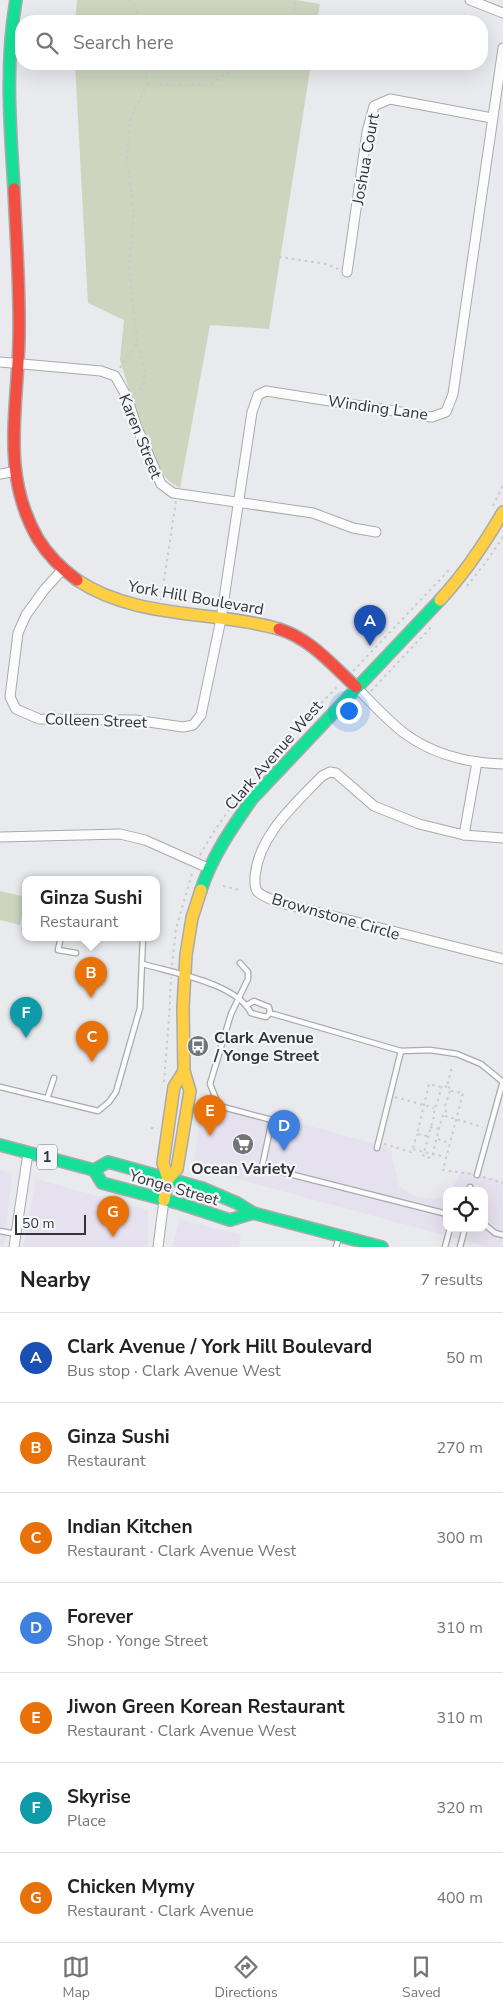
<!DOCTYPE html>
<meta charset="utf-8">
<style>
:root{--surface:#fff;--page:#f2f2f2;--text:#222;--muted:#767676;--line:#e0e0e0;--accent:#737477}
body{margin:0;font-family:"Nunito Sans",sans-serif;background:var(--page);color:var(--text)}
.controls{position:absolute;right:15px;bottom:15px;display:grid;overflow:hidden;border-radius:10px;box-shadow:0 5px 20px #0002}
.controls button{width:45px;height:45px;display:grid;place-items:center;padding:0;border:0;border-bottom:1px solid var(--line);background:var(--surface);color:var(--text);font:25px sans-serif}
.scale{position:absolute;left:15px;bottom:12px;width:71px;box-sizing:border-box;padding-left:5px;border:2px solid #343537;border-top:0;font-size:14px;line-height:18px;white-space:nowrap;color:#343537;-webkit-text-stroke:4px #f5f6fb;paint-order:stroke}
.you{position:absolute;left:348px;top:710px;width:18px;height:18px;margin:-12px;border:4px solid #fff;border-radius:50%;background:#1a73e8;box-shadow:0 0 0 8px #1a73e833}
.badge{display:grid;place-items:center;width:32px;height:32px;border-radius:50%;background:var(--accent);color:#fff;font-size:16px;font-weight:700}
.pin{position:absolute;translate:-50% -41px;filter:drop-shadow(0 1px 2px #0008)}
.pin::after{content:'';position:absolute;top:26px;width:18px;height:15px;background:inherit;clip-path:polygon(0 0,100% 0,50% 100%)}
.popup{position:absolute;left:22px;top:876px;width:138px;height:65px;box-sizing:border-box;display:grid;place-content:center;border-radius:10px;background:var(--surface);filter:drop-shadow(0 1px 4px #0005);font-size:16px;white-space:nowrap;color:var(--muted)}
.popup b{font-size:19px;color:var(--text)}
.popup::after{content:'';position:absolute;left:50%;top:100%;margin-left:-10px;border:10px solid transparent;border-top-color:var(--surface)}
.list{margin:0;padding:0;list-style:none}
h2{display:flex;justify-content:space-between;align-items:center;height:65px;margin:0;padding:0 20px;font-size:21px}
h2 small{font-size:16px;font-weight:400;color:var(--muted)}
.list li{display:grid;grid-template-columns:32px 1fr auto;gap:15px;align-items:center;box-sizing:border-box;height:90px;padding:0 20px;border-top:1px solid var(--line)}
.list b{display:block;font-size:19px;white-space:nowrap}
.list p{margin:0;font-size:16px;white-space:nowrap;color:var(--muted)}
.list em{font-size:16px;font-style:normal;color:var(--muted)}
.icon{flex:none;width:28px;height:28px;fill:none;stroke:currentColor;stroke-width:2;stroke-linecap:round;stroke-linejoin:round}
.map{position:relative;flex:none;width:503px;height:1247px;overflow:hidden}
.search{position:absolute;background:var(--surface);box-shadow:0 5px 20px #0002;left:15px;right:15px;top:15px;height:55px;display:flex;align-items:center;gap:12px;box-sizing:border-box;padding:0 18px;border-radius:20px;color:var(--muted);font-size:19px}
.sheet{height:695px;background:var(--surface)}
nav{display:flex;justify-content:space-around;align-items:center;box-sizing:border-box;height:70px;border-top:1px solid var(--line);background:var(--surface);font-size:14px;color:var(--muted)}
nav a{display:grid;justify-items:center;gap:2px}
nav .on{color:var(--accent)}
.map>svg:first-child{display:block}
</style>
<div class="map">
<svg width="503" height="1247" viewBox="0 0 503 1247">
<rect width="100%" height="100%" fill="#e8eaed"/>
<g fill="#e6e1ee">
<polygon points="213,1100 390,1148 399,1186 414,1196 433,1199 447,1196 447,1228 484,1228 484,1191 451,1191 462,1170 503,1181 503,1247 488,1247 193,1167 201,1111"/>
<polygon points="0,1170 12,1173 4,1247 0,1247"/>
<polygon points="36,1179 148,1210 148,1247 23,1247"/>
<polygon points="180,1220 241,1235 239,1247 172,1247"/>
</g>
<g fill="#cdd5bf">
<polygon points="77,0 296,0 320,4 317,21 75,21"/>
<polygon points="75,64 311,64 269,329 210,325 180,488 169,481 161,472 133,403 120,360 124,320 88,303"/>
<polygon points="0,891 26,897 20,925 0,920"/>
</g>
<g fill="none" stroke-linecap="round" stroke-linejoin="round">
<g stroke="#a9aaac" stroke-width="7">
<g id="lane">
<polyline points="61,937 58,950 76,953"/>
<polyline points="240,963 248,972 248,979 231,1014 210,1084 219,1106 272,1120 262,1167 447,1214"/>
<path d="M143,964C173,973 236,983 251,1013L266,1017L270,1013"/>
<polyline points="247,1005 254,1001 269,1007 270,1013 401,1051 430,1050 457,1054 481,1064 503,1082"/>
<polyline points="0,1087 98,1111 109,1102 116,1092 140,1008 143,937"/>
<polyline points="47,1099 54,1078"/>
<polyline points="377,1148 401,1051"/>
<polyline points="477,1175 503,1081"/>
<polyline points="469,1191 470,1187"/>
<polyline points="484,1224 495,1233 503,1235"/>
<polyline points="0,1231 16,1234"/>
<polyline points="336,1247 339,1237"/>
<polyline points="445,1247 450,1228"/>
<polyline points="460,1247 465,1228"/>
</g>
</g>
<g stroke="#a9aaac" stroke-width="11">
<g id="street">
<polyline points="470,0 503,13"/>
<polyline points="347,272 367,132 374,106 390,99 492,118"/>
<polyline points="0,362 101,371 115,376 127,397 136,425 161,484 173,493 313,513 353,528 376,532"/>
<polyline points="0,474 12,472"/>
<polyline points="63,569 44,590 26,615 18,633 10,697 16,709 39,719 135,720 183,727 193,725 201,715 221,619 252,412 258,395 266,391 432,417 446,412 453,394 503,48"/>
<path d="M356,687C371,702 387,720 404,733C432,754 468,763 503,764"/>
<polyline points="464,835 477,762"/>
<polyline points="0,837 120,834 145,840 208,868"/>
<path d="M503,838L464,835L419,824L374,806L336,773L330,772L322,776C295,804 259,835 255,876C255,882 254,886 257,891C261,896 271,899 277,902L503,959"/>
<polyline points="14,1247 28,1153"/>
<polyline points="158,1247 164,1200"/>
</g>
</g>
<g stroke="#a9aaac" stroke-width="14">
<g id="fast">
<path d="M14,189C10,126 5,62 16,0"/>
<path d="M201,890C212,856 232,828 252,799L440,600"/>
<polyline points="0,1145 94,1170 108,1162 202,1188 237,1203 253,1213 382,1247"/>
<polyline points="94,1170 102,1183 181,1204 230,1220 253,1213"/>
</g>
</g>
<g stroke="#a9aaac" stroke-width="14">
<g id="slow">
<path d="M77,580C137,620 213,610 279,629"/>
<path d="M440,600C465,573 485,543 503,512"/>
<polyline points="168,1179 177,1169 190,1091 184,1071 183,1007 186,955 192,918 201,890"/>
<polyline points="164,1200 168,1179 163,1163 174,1087 184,1071"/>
</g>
</g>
<g stroke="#a9aaac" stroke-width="14">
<g id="jam">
<path d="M14,189C16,238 20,287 19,337C18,409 0,473 38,539C48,555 62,569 77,580"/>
<path d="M279,629C311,639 332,665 356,687"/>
</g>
</g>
<g stroke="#cacacc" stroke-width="2" stroke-dasharray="2.5 4" stroke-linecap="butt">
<polyline points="129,0 136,8 141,21"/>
<polyline points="287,21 293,16 296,0"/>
<polyline points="145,64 147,84 210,85 240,64"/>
<polyline points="279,257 326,264 338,269"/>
<polyline points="120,368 137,343"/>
<polyline points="135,394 143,387 145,371 137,342 129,267 134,214 127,158 130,120 147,84"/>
<polyline points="493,506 503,485"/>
<polyline points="467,586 486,562 503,537"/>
<polyline points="161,600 176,501"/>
<polyline points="353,671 451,568"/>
<polyline points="371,691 433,625"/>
<polyline points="343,720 359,703"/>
<path d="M200,855C236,791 288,737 339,685"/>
<polyline points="223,886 240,890"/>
<polyline points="172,965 176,929 193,870"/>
<polyline points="164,1082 169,1018 171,977"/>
<polyline points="447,1087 442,1085 437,1104 434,1108 434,1116 424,1152 423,1155 426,1158 432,1157 442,1117 446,1113 445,1106 451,1088 447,1087 452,1066"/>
<polyline points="451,1091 463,1093 443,1170 471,1174"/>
<polyline points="395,1097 434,1108"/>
<polyline points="445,1116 483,1127"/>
<polyline points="430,1127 440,1129"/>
<polyline points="151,1128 158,1129"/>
<polyline points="427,1136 417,1134 429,1084 440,1087"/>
<polyline points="438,1139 449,1143"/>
<polyline points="384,1144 411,1152 412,1149 445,1157"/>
<polyline points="413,1148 417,1134"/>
<polyline points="483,1177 503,1183"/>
</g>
<use href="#lane" stroke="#fcfcfc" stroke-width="4.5"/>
<use href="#street" stroke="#fcfcfc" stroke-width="9"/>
<use href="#fast" stroke="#16e098" stroke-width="11"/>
<use href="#slow" stroke="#ffcf43" stroke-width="11"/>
<use href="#jam" stroke="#f24e42" stroke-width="11"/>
</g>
<defs>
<g id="bus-disc" transform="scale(1.125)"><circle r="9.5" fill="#737477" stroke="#f5f6fb"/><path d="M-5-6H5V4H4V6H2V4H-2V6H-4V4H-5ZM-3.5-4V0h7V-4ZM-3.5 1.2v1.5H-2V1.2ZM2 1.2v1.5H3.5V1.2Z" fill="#fff"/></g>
<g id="supermarket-disc" transform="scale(1.125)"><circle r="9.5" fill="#737477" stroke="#f5f6fb"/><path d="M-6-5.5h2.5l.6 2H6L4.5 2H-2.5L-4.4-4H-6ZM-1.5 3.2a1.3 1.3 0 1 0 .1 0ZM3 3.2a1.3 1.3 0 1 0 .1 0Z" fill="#fff"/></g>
</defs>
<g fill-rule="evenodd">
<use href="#bus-disc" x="198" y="1046"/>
<use href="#supermarket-disc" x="243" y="1144"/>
</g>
<g text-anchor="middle" stroke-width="4.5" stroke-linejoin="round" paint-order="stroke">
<rect fill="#f5f6fb" stroke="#6e6f72" stroke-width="1" x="37" y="1144.5" width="20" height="25" rx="4"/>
<g font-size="15" font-weight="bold" fill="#343537">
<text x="47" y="1162">1</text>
</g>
<g font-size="16" fill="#343537" stroke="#f5f6fb">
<text transform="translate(365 159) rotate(-80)" y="6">Joshua Court</text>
<text transform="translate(378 407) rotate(8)" y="6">Winding Lane</text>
<text transform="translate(141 436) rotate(68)" y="6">Karen Street</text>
<text transform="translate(196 597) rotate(10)" y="6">York Hill Boulevard</text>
<text transform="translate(96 720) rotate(2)" y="6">Colleen Street</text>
<text transform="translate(273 755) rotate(-49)" y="6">Clark Avenue West</text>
<text transform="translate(336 916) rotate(16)" y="6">Brownstone Circle</text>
<text transform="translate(174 1187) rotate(16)" y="6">Yonge Street</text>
</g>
<g font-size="16" font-weight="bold" fill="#343537" stroke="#f5f6fb" text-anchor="start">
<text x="214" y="1043">Clark Avenue<tspan x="214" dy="18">/ Yonge Street</tspan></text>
<text x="243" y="1174" text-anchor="middle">Ocean Variety</text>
</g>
</g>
</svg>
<div class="controls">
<button><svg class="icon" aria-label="locate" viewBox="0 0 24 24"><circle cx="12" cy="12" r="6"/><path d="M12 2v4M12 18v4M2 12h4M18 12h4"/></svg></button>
</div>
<div class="scale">50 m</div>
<div class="you"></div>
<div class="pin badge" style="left:370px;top:646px;background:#1a4fb4">A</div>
<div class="pin badge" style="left:91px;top:998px;background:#e8710a">B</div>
<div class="popup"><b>Ginza Sushi</b>Restaurant</div>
<div class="pin badge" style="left:92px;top:1062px;background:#e8710a">C</div>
<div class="pin badge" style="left:284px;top:1151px;background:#3f7fe0">D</div>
<div class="pin badge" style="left:210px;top:1136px;background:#e8710a">E</div>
<div class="pin badge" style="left:26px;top:1038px;background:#0f9aa8">F</div>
<div class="pin badge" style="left:113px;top:1237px;background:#e8710a">G</div>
<div class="search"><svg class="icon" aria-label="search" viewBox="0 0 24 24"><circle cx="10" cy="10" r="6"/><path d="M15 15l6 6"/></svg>Search here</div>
</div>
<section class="sheet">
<h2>Nearby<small>7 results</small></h2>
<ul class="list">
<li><span class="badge" style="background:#1a4fb4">A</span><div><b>Clark Avenue / York Hill Boulevard</b><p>Bus stop · Clark Avenue West</p></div><em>50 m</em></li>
<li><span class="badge" style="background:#e8710a">B</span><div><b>Ginza Sushi</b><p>Restaurant</p></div><em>270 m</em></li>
<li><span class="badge" style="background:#e8710a">C</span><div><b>Indian Kitchen</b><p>Restaurant · Clark Avenue West</p></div><em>300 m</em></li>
<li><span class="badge" style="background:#3f7fe0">D</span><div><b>Forever</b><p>Shop · Yonge Street</p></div><em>310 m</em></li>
<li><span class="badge" style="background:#e8710a">E</span><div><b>Jiwon Green Korean Restaurant</b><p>Restaurant · Clark Avenue West</p></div><em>310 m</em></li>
<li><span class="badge" style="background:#0f9aa8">F</span><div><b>Skyrise</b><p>Place</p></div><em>320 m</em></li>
<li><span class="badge" style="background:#e8710a">G</span><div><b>Chicken Mymy</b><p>Restaurant · Clark Avenue</p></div><em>400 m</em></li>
</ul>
</section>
<nav>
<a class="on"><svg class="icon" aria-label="map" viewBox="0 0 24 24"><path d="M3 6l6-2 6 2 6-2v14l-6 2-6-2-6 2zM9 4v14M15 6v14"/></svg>Map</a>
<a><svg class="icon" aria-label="directions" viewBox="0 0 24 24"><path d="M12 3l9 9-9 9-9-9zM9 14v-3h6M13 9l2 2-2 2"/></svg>Directions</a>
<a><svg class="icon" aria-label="saved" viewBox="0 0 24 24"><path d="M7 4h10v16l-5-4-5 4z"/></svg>Saved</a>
</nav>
